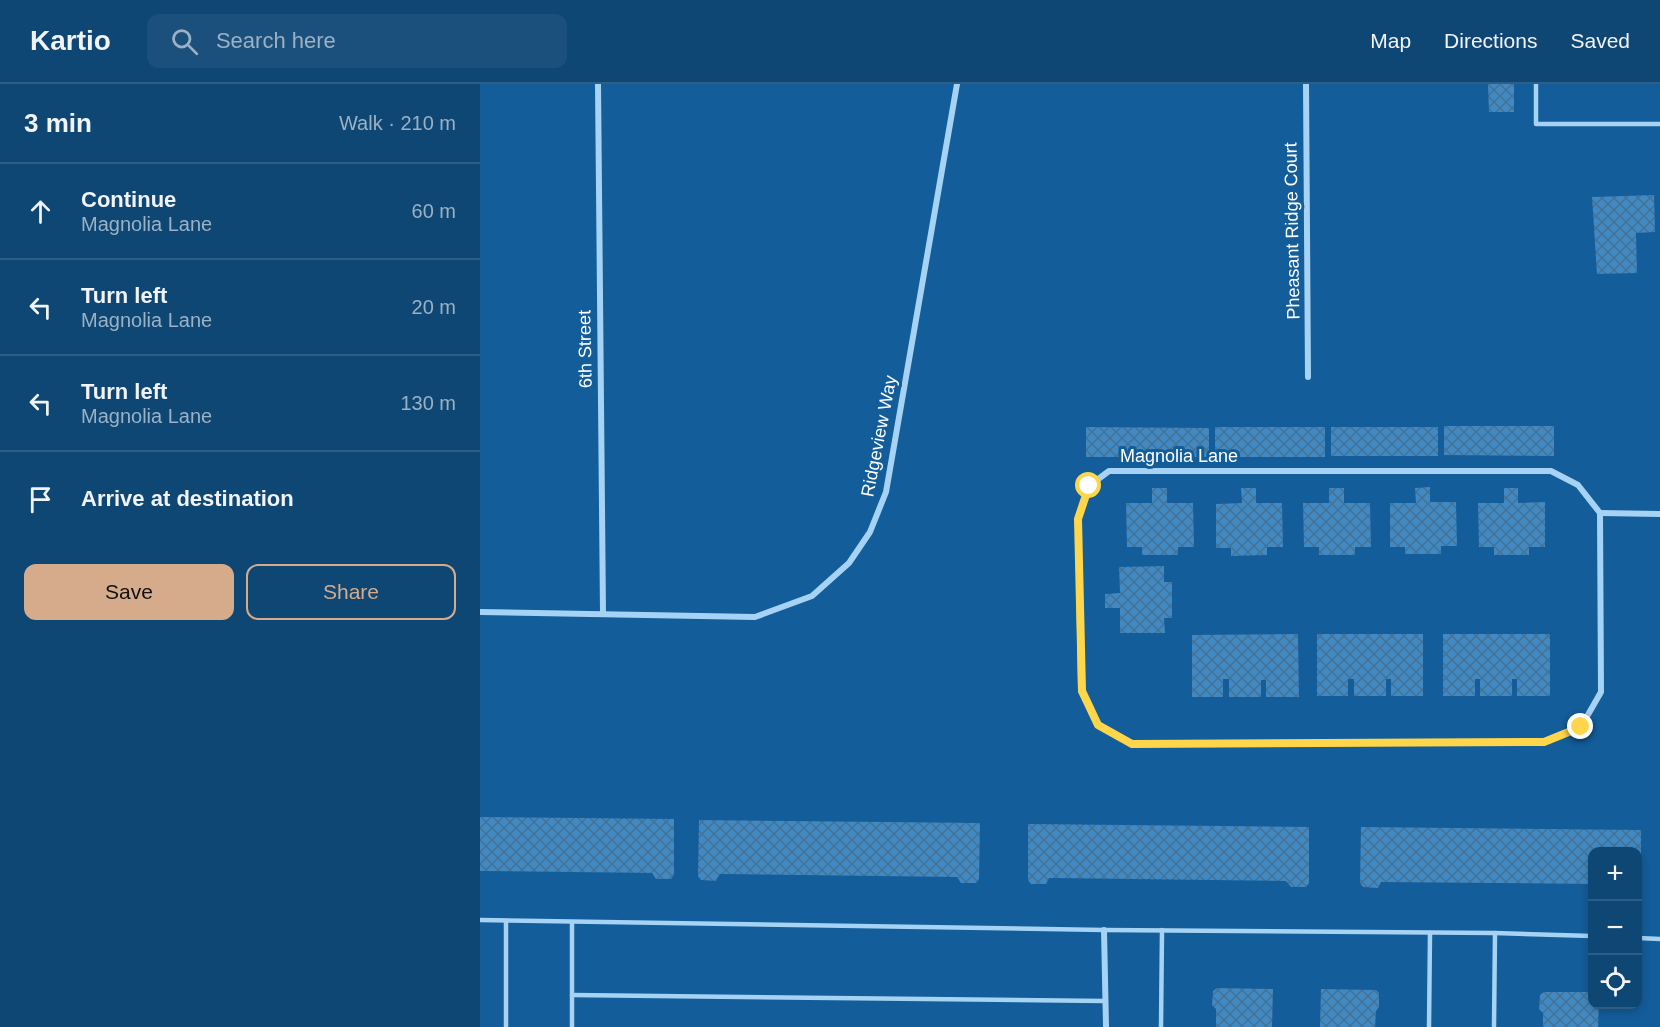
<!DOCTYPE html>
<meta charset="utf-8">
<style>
:root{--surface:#0e4674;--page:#1c507c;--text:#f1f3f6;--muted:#9bb1c5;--line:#2e5e86;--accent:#d6ab8b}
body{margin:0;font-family:Arial,sans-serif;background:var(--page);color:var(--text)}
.controls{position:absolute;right:18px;bottom:18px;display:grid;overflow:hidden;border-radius:12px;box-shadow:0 3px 9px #0003}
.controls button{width:54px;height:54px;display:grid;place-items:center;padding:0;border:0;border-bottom:2px solid var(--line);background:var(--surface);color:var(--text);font:30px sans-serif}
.stop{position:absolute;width:18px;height:18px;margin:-14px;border:4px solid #ffd54a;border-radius:50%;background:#fff}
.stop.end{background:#ffd54a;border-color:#fff;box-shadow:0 2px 6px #0008}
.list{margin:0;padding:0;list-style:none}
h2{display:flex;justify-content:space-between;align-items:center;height:78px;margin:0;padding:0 24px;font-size:26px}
h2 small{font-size:20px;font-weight:400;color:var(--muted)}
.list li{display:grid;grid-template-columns:39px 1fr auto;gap:18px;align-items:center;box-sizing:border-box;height:96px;padding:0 24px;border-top:2px solid var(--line)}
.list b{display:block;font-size:22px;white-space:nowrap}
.list p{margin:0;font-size:20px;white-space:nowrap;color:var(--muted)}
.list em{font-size:20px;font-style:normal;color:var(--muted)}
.actions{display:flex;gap:12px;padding:18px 24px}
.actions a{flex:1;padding:14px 0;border:2px solid var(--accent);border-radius:12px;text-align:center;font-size:21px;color:var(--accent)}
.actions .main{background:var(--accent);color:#111}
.icon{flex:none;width:33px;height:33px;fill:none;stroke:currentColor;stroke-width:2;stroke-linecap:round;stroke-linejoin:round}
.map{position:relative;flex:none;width:1180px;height:943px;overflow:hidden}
header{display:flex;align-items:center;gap:36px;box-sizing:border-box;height:84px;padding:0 30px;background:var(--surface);border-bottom:2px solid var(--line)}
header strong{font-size:28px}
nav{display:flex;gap:33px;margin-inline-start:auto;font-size:21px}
.search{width:420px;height:54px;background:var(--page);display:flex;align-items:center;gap:15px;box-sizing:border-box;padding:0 21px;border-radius:12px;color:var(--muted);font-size:22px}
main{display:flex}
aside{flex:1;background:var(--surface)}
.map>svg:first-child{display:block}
</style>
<header>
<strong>Kartio</strong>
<div class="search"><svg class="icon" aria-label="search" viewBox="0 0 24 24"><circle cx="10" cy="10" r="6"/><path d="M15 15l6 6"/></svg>Search here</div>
<nav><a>Map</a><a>Directions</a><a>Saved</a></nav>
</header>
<main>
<aside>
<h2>3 min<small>Walk · 210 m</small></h2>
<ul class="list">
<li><svg class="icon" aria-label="ahead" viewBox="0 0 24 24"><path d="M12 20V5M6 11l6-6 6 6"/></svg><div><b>Continue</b><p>Magnolia Lane</p></div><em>60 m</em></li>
<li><svg class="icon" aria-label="left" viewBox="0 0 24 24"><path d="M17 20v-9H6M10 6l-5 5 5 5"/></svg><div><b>Turn left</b><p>Magnolia Lane</p></div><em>20 m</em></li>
<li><svg class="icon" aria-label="left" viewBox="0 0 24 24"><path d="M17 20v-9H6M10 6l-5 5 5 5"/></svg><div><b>Turn left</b><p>Magnolia Lane</p></div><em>130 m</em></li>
<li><svg class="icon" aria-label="arrive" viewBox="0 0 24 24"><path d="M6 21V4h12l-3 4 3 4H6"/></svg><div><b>Arrive at destination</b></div></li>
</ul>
<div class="actions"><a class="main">Save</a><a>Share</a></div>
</aside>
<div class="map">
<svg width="1180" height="943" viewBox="0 0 1180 943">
<defs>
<pattern id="building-cross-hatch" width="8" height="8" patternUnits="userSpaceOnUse" patternTransform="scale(1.5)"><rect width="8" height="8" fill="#4089c3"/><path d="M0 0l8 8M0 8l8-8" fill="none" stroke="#457193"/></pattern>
</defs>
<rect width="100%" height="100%" fill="#135d9a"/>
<g fill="url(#building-cross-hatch)">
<polygon points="1008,0 1034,0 1034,28 1009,28"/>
<polygon points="1174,111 1175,148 1156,149 1157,189 1117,190 1112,113"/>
<polygon points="964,342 1074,342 1074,372 964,371"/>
<polygon points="606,343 729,344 729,373 606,373"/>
<rect x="735" y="343" width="110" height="30"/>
<rect x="851" y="343" width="107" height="29"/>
<polygon points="950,403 950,418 976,418 977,462 961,462 961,470 925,470 925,463 910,463 910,419 936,419 935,404"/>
<polygon points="672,404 687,404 687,419 713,419 714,463 698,463 698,471 662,471 662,463 647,463 646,419 672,419"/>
<polygon points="761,404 776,404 776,419 802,419 803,463 787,463 787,471 751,472 751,464 736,464 736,420 762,419"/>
<polygon points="849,404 864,404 864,419 890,419 891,463 875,463 875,471 839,471 839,463 824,463 823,419 849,419"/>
<polygon points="1024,404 1038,404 1038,419 1065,418 1065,463 1049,463 1049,471 1014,471 1014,463 999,463 998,419 1024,419"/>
<polygon points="684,482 684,498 692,498 692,534 684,534 685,549 640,549 640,524 625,524 625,510 640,509 639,483"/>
<polygon points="818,550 819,613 786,613 786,596 781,596 781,613 749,613 749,595 743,595 743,613 712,613 712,551"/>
<polygon points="837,550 943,550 943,612 911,612 911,595 906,595 906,612 874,612 874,595 868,595 868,612 837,612"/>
<polygon points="963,550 1070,550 1070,612 1037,612 1037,595 1032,595 1032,612 1000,612 1000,595 995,595 995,612 963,612"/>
<polygon points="0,733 194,735 194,791 191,795 176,795 172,789 0,787"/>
<polygon points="219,736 500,739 499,795 496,799 481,799 477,793 240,790 236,797 221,796 218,792"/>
<polygon points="548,740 829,743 829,799 826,803 811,803 806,797 569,794 566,800 551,800 548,796"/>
<polygon points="881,743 1161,746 1161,803 1158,807 1158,768 1112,768 1112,800 901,798 898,804 883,803 880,799"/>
<polygon points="737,904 793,905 792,943 736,943 736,925 732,921 733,907"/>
<polygon points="841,905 896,906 899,909 899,923 896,927 895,943 840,943"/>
<polygon points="1064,908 1112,908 1112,920 1119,920 1118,943 1063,943 1063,929 1059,925 1060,911"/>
</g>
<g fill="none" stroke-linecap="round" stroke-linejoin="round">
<g stroke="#a6d2f3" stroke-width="4.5">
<polyline points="1056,0 1056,40 1180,40"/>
<polyline points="0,836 624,846 1015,849 1112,852"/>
<polyline points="92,838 92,943"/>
<polyline points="1158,854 1180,855"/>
<polyline points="92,911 625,917"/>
<polyline points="26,943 26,837"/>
<polyline points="681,943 682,846"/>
<polyline points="949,943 950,849"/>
<polyline points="1014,943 1015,849"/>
</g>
<g stroke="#a6d2f3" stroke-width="6">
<polyline points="118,0 123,529"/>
<polyline points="826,0 828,293"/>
<polygon points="629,387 1071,387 1098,401 1120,429 1121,608 1101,643 1064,658 652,660 618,641 601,607 598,435 609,402"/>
<polyline points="1120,429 1180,430"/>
<polyline points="0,528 275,533 332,512 369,479 390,448 406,408 477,0"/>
<polyline points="624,846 626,943"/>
</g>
</g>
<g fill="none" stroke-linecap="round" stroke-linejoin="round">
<polyline stroke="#ffd54a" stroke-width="8" points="609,402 598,435 602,607 618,641 652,660 1064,658 1101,643"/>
</g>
<g text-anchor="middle" stroke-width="6" stroke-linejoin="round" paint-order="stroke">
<g font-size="18" fill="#fff" stroke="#135d9a">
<text transform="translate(812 147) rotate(-91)" y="6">Pheasant Ridge Court</text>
<text transform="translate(105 265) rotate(-91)" y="6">6th Street</text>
<text transform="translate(399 352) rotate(-79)" y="6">Ridgeview Way</text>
<text x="699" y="378">Magnolia Lane</text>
</g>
</g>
</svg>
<div class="controls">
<button>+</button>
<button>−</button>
<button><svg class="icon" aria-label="locate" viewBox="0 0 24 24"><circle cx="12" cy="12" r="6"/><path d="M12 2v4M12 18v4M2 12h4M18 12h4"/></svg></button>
</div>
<div class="stop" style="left:609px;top:402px"></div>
<div class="stop end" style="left:1101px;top:643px"></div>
</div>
</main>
